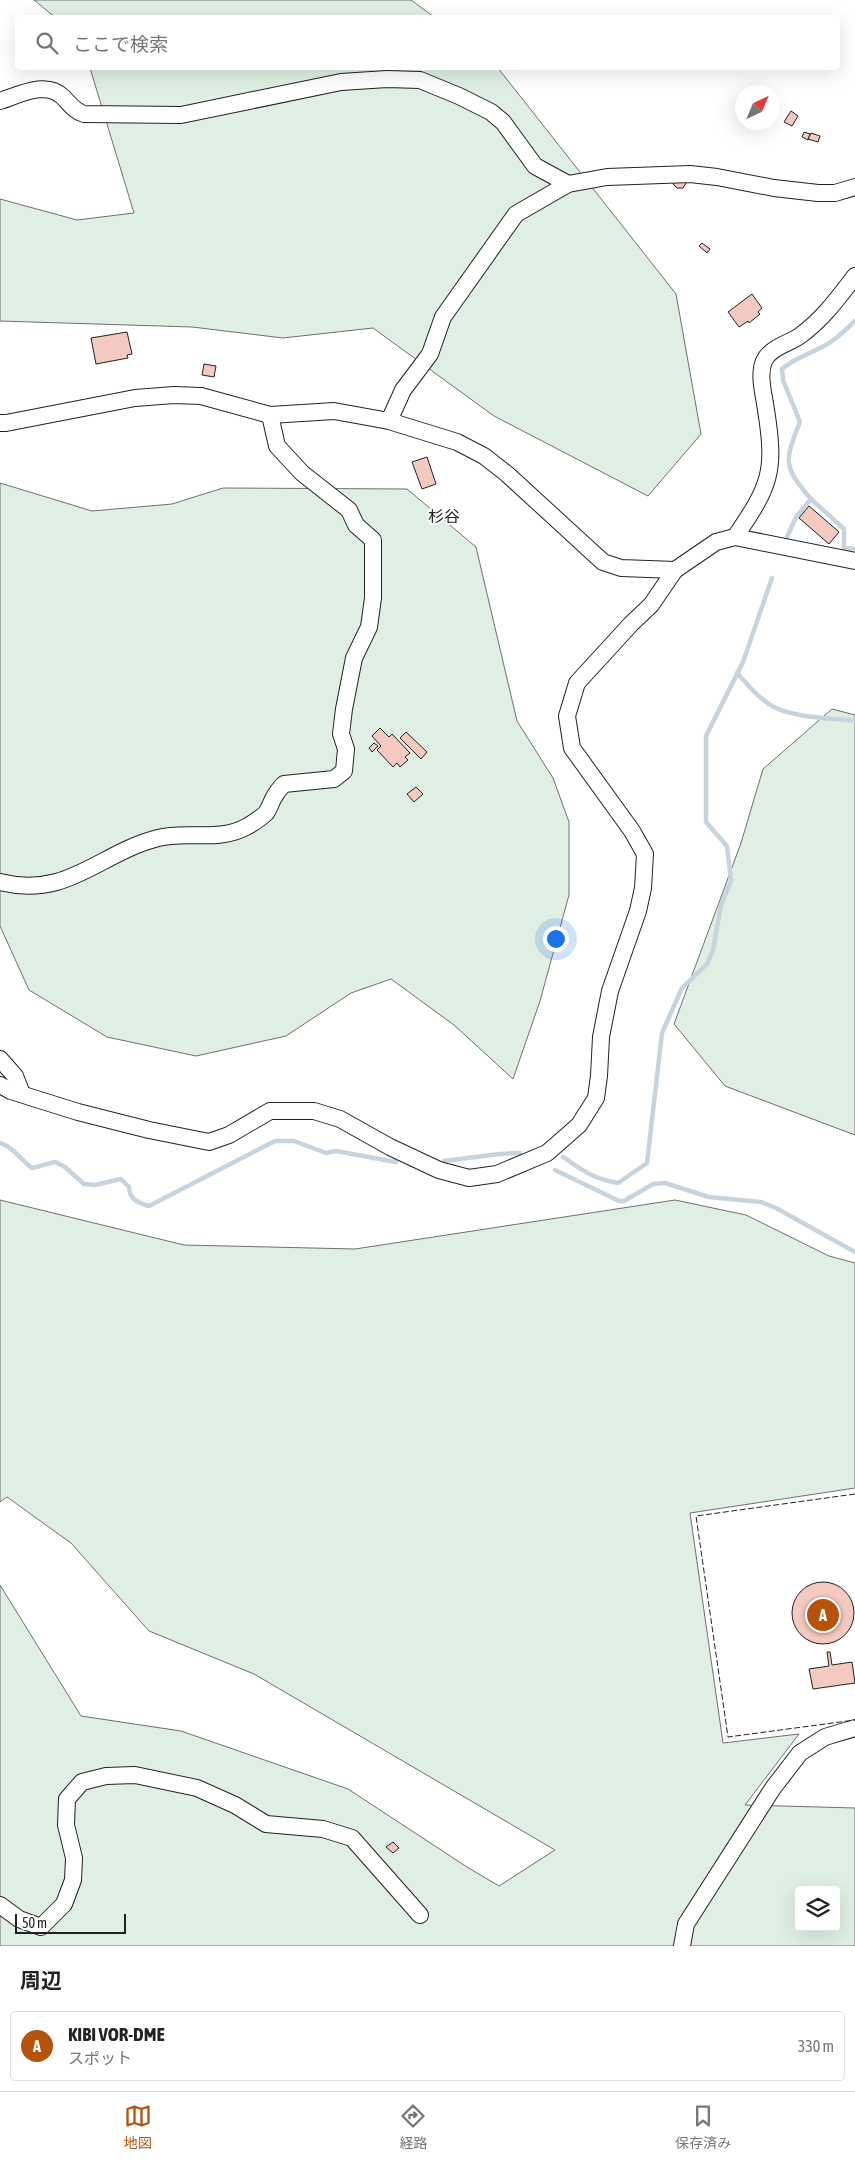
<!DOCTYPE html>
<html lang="ja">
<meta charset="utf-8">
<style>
:root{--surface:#fff;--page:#f2f2f2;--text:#222;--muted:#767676;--line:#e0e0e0;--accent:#b45309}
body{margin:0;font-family:"Asap Condensed","Noto Sans JP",sans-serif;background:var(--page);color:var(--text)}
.controls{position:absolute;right:15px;bottom:15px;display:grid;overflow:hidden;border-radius:5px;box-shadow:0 5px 20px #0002}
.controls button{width:45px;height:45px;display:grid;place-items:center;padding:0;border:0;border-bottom:1px solid var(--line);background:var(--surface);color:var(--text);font:25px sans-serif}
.compass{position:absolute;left:735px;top:85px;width:45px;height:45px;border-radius:50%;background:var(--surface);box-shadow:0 5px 20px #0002;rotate:44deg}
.scale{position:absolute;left:15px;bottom:12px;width:111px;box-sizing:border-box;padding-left:5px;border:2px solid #222;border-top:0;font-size:14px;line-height:18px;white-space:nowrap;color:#222;-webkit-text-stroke:4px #fff;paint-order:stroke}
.you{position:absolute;left:555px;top:938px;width:18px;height:18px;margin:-12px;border:4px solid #fff;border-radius:50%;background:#1a73e8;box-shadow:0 0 0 8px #1a73e833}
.badge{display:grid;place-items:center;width:32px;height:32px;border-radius:50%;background:var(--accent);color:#fff;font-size:16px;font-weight:700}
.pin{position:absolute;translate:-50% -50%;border:2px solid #fff;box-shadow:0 1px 5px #0006}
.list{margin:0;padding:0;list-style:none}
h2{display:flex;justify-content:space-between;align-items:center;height:65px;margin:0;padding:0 20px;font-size:21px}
h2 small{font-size:16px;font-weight:400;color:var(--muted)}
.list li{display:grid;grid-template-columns:32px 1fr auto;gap:15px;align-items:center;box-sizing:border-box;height:70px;margin:0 10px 10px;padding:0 10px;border:1px solid var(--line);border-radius:5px}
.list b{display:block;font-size:19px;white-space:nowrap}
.list p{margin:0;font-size:16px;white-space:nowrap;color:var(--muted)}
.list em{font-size:16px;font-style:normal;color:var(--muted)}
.icon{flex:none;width:28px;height:28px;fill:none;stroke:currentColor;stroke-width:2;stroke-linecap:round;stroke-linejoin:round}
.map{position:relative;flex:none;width:855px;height:1946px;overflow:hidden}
.search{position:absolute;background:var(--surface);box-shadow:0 5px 20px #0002;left:15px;right:15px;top:15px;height:55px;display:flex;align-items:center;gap:12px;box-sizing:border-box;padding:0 18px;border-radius:5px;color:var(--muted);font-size:19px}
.sheet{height:145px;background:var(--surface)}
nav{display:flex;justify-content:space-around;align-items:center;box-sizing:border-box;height:70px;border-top:1px solid var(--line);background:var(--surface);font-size:14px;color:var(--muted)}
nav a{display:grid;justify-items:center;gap:2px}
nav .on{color:var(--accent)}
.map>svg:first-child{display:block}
</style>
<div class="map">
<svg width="855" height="1946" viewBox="0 0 855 1946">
<rect width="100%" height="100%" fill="#fff"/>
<g fill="#e0efe3" stroke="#6f6f6f" fill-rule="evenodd">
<polygon points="34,0 411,0 434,17 56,18"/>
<polygon points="90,68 498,68 676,294 701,434 648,496 494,416 373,328 283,338 192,327 0,321 0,199 77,220 134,213"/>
<polygon points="0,483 92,511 172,504 223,488 407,489 476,547 517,721 553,778 569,822 569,895 540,1001 513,1079 454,1025 391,979 351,993 286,1036 196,1056 107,1037 29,990 0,926"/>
<polygon points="832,709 855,715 855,1135 725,1086 674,1024 741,843 763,769"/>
<path d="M0,1200L184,1245L355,1249L675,1200L746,1215L829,1256L855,1263V1488L690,1513L723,1743L799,1734L745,1805L855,1808V1946H0V1585L81,1716L181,1731L348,1789L467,1867L499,1886L555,1850L254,1674L149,1631L71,1543L7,1497L0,1502ZM799,1890H836V1927H799Z"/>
</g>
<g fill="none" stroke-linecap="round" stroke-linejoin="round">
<g stroke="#c7d3dd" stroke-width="4.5">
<polyline points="811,499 844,529 844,548 855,549"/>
<path d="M787,537L796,517L811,499C783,466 784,462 800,422L783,380L782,369C793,359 807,355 820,348C834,342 844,331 855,321"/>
<path d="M737,673C748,685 760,700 774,707C795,718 832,718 855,721"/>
<path d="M0,1143C12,1146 22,1161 32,1168L55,1162L65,1167L84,1184L95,1185L121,1179L129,1187C129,1199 138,1203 149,1206L275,1141H294L326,1153L336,1151L396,1162"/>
<path d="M563,1157C583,1171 594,1179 618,1183L647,1163L662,1033L682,988L707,964L713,950L721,905L731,881L727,846L706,822V736L743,662L772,578"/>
<polyline points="444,1161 499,1154 520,1153"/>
<polyline points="555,1170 619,1201 624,1201 653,1184 665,1183 709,1197 761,1202 776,1208 855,1252"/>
</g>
</g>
<g fill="#f3c9c0" stroke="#222">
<polygon points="791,111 798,116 792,126 784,122"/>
<polygon points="804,132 810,134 808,140 802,137"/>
<polygon points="811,133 820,136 818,142 808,139"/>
<polygon points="676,179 682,179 686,183 683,188 677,188 673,184"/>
<polygon points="702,243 710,249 707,253 699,246"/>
<polygon points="752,294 762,308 758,312 760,314 749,323 748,321 739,327 728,312"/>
<polygon points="127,332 132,354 127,355 128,358 96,364 91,338"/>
<polygon points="204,364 216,366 214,377 202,375"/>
<polygon points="427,457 436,484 422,489 412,462"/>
<polygon points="809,506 839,532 829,544 799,518"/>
<polygon points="380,728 389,737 392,734 410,753 405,757 408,760 400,767 397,763 393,767 377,750 381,746 372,736"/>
<polygon points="406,732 427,752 421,759 400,738"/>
<polygon points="374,743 378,746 372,752 369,748"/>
<polygon points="416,787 423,794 414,802 407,794"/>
<circle cx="823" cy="1613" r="31"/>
<polygon points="827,1652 830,1652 832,1665 852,1662 855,1683 813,1689 809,1669 829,1666"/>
<polygon points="393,1842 399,1848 393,1853 386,1847"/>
</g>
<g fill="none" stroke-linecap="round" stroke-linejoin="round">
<g stroke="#222" stroke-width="18">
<g id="minor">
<path d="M0,101C19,95 46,80 63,97C70,104 74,111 84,114L181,115L341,82L387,79L420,80L459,96L491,112L503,122L535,166L568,184"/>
<polyline points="389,421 403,390 430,354 443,317 516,214 568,184 607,177 690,174 717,177 774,188 818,193 835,193 855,187"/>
<polyline points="0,423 6,423 135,398 174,395 201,396 270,415 334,411 389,421 457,442 484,456 507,474 603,562 621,568 675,570"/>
<path d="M735,537C770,486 776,472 766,410C764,395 758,375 764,361C770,347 791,343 801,335C823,319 838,298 855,276"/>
<path d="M0,882C68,899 99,853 158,838C187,830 218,843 248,826C253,823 262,817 266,813C269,809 271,803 273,799C276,793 280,788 284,784L334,779L344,771L346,749L341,734L344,709L354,658L369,627L373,598V540L356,525L349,510L302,473L277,446L270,415"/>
<polyline points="0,1059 15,1076 22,1094"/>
<polyline points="0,1085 11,1091 78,1112 149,1130 209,1142 229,1135 270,1111 314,1111 340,1119 390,1147 439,1170 469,1178 497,1174 547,1153 579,1125 596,1098 599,1076 601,1037 610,991 638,911 643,888 645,854 632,831 572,748 567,716 577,683 631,624 651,605 675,570 716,542 735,537 855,561"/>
<polyline points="0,1905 19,1919 41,1927 64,1904 73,1880 74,1858 66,1825 67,1799 82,1782 106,1776 135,1775 197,1788 235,1805 266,1824 323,1829 352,1838 420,1915"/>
<polyline points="682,1946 686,1924 773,1788 800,1753 825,1737 855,1728"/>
</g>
</g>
<use href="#minor" stroke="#fff" stroke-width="16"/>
<polyline stroke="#222" stroke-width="1" stroke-dasharray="6 2.5" stroke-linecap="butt" points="855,1494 696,1516 728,1737 855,1720"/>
</g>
<g text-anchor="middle" stroke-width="4" stroke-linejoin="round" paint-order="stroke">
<g font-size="16" fill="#222" stroke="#fff">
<text x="444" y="522">杉谷</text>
</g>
</g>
</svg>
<div class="controls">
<button><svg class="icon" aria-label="layers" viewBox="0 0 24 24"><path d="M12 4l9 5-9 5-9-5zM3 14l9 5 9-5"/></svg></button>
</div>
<svg class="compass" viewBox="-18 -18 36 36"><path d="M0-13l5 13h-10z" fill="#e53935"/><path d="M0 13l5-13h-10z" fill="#767676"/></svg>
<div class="scale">50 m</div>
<div class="you"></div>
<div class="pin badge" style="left:823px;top:1615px">A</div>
<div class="search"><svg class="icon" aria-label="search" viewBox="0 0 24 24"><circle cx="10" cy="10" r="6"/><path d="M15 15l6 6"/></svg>ここで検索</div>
</div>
<section class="sheet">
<h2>周辺<small></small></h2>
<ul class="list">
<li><span class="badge">A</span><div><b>KIBI VOR-DME</b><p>スポット</p></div><em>330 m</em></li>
</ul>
</section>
<nav>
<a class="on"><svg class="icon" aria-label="map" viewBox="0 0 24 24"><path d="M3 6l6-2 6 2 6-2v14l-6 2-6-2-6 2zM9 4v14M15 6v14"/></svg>地図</a>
<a><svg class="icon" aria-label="directions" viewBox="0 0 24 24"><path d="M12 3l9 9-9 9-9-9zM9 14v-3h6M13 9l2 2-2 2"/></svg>経路</a>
<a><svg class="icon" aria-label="saved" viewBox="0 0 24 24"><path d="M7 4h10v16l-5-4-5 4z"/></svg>保存済み</a>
</nav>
